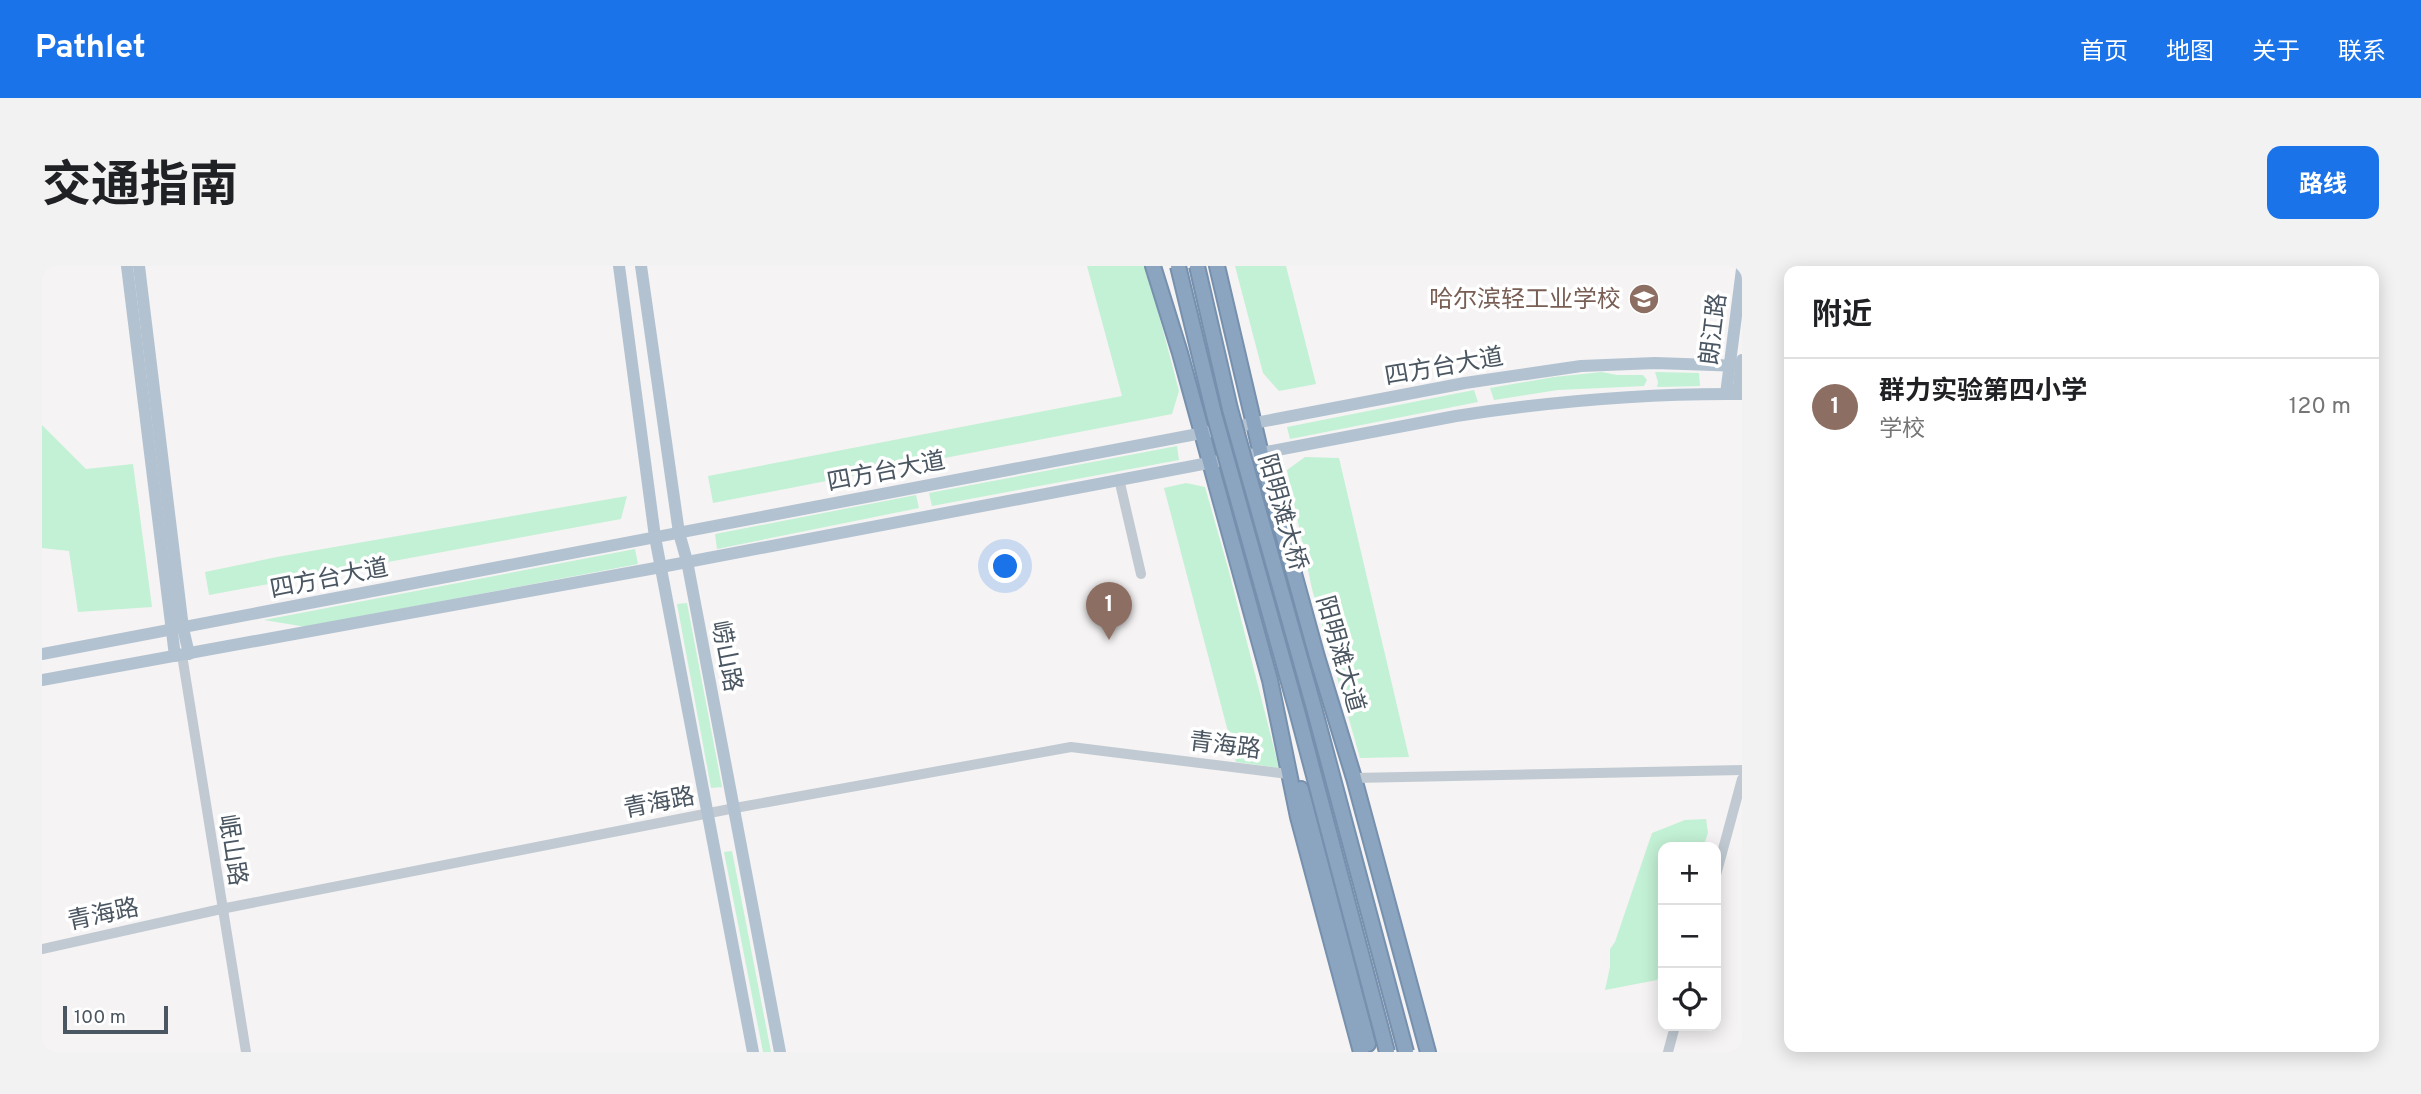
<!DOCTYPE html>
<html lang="zh">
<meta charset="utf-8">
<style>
:root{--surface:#fff;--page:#f2f2f2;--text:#202124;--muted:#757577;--line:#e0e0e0;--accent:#1a73e8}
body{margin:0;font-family:Overpass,"Noto Sans SC",sans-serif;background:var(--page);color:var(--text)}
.controls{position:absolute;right:21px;bottom:21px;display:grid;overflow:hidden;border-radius:14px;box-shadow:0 4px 18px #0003}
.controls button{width:63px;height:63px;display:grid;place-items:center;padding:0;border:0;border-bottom:2px solid var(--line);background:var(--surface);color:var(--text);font:35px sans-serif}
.scale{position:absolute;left:21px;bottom:18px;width:105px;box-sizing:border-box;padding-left:7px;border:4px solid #4a5661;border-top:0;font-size:19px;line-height:24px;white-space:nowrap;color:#4a5661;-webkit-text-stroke:5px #fff;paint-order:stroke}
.you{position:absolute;left:964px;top:301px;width:24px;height:24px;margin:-18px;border:5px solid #fff;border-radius:50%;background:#1a73e8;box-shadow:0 0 0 10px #1a73e833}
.badge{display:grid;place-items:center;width:46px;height:46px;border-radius:50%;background:var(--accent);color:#fff;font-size:23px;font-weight:700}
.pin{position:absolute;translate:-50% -58px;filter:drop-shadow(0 2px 4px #0008)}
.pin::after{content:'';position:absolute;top:37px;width:24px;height:21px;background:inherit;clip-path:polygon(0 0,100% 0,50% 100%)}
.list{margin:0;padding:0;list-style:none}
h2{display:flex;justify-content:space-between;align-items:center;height:91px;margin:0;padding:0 28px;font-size:30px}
h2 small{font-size:23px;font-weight:400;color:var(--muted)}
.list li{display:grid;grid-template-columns:46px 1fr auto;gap:21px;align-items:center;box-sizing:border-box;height:98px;padding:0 28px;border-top:2px solid var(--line)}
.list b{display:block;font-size:26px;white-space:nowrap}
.list p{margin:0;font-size:23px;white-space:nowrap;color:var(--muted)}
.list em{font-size:23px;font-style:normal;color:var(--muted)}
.icon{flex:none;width:38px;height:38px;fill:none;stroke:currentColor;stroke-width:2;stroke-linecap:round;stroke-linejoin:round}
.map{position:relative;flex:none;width:1700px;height:786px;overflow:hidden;border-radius:14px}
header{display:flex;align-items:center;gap:42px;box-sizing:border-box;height:98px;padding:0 35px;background:var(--accent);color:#fff}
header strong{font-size:33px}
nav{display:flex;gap:38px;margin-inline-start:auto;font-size:24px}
.intro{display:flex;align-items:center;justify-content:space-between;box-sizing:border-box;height:168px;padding:0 42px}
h1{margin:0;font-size:49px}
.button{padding:18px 32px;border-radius:14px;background:var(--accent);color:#fff;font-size:24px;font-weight:700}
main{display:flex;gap:42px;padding:0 42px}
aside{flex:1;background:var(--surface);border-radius:14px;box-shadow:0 4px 18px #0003}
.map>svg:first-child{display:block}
</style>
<header>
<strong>Pathlet</strong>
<nav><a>首页</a><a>地图</a><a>关于</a><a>联系</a></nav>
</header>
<div class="intro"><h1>交通指南</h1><a class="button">路线</a></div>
<main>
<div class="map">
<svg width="1700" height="786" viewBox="0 0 1700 786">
<rect width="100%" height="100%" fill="#f5f3f3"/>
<g fill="#c3f1d5">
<polygon points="1045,0 1104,0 1137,125 1130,148 671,237 666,210 1080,130"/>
<polygon points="1193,0 1244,0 1274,118 1237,125 1221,107"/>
<polygon points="1560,106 1575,109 1601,109 1605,114 1602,120 1516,124 1452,134 1448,122 1512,111"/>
<polygon points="1613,106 1657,107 1658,120 1615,121 1616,116"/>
<polygon points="1432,124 1436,136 1248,173 1245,161"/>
<polygon points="0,159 44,203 91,198 110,341 36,346 27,285 0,282"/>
<polygon points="1135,180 1137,194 890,240 887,227"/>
<polygon points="1263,191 1297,192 1367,491 1318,492 1270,323 1245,204"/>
<polygon points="1144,217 1163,221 1186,302 1237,502 1194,496 1122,222"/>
<polygon points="874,229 877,242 675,283 673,268"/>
<polygon points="585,230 579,253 167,329 163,306 235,291"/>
<polygon points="593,283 596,298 264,361 222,354"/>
<polygon points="645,337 680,521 669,522 635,338"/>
<polygon points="1664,553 1666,567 1661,581 1621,581 1621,697 1615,714 1563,724 1568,701 1568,683 1573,676 1610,567 1643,554"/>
<polygon points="690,585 729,786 721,786 682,586"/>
</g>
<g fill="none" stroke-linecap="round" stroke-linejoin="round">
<g stroke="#7690ad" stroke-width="18">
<g id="highway">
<polyline points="1111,0 1138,87 1228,414 1256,551 1319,786"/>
<polyline points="1175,0 1219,188 1275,391 1312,512 1386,786"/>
<polyline points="1259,523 1326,778"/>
</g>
</g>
<g stroke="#c1cad2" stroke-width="10">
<polyline points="1077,213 1099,308"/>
<polyline points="140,389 204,786"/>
<polyline points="1312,512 1700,504"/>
<polyline points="1674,609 1700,513"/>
<polyline points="0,683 179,643 693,542 1029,481 1246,508"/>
<polyline points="1626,786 1633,760"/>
</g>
<g stroke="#b3c2d1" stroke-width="12">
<polyline points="85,0 133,390"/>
<polyline points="97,0 141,362 147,388"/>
<polyline points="577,0 613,271 711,786"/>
<polyline points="599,0 637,267 645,295 738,786"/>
<polyline points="1684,128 1700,3"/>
<polyline points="1696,128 1700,94"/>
<polyline points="0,388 1423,117 1539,100 1613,97 1700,100"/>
<path d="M0,414L619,301L1414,150C1511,135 1602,127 1700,128"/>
</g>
<use href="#highway" stroke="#8ba5c1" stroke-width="14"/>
<g stroke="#7690ad" stroke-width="18" stroke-linecap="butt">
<g id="highway-bridge">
<polyline points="1136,0 1172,148 1255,445 1345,786"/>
<polyline points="1155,0 1188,143 1272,442 1364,786"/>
</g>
</g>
<use href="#highway-bridge" stroke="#8ba5c1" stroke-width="14"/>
</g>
<defs>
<g id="school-disc" transform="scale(1.575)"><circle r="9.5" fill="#8d6e63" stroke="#fff"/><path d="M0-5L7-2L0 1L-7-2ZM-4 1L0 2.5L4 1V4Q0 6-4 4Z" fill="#fff"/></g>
</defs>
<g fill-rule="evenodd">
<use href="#school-disc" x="1602" y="33"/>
</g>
<g text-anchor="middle" stroke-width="7" stroke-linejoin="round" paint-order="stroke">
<g font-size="24" fill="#785e54" stroke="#fff" text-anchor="end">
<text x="1579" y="41">哈尔滨轻工业学校</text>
</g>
<g font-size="24" fill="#4a5661" stroke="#fff">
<text transform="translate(1671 63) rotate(-83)" y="8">朗江路</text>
<text transform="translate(1402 100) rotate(-10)" y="8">四方台大道</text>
<text transform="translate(844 205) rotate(-11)" y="8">四方台大道</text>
<text transform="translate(1241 246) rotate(74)" y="8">阳明滩大桥</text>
<text transform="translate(287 312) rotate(-11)" y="8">四方台大道</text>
<text transform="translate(1299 388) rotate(74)" y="8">阳明滩大道</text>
<text transform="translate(685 390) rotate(79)" y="8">崂山路</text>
<text transform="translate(1183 479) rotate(7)" y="8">青海路</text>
<text transform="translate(617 536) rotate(-11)" y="8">青海路</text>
<text transform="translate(191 584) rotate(81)" y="8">岷山路</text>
<text transform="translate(61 648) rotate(-12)" y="8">青海路</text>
</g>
</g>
</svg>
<div class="controls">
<button>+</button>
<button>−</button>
<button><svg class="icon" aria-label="locate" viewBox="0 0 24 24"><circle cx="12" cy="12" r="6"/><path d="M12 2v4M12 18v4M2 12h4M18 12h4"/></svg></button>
</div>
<div class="scale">100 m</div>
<div class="you"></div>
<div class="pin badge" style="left:1067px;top:374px;background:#8d6e63">1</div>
</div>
<aside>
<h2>附近<small></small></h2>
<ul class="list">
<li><span class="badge" style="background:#8d6e63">1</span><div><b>群力实验第四小学</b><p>学校</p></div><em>120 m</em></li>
</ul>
</aside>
</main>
